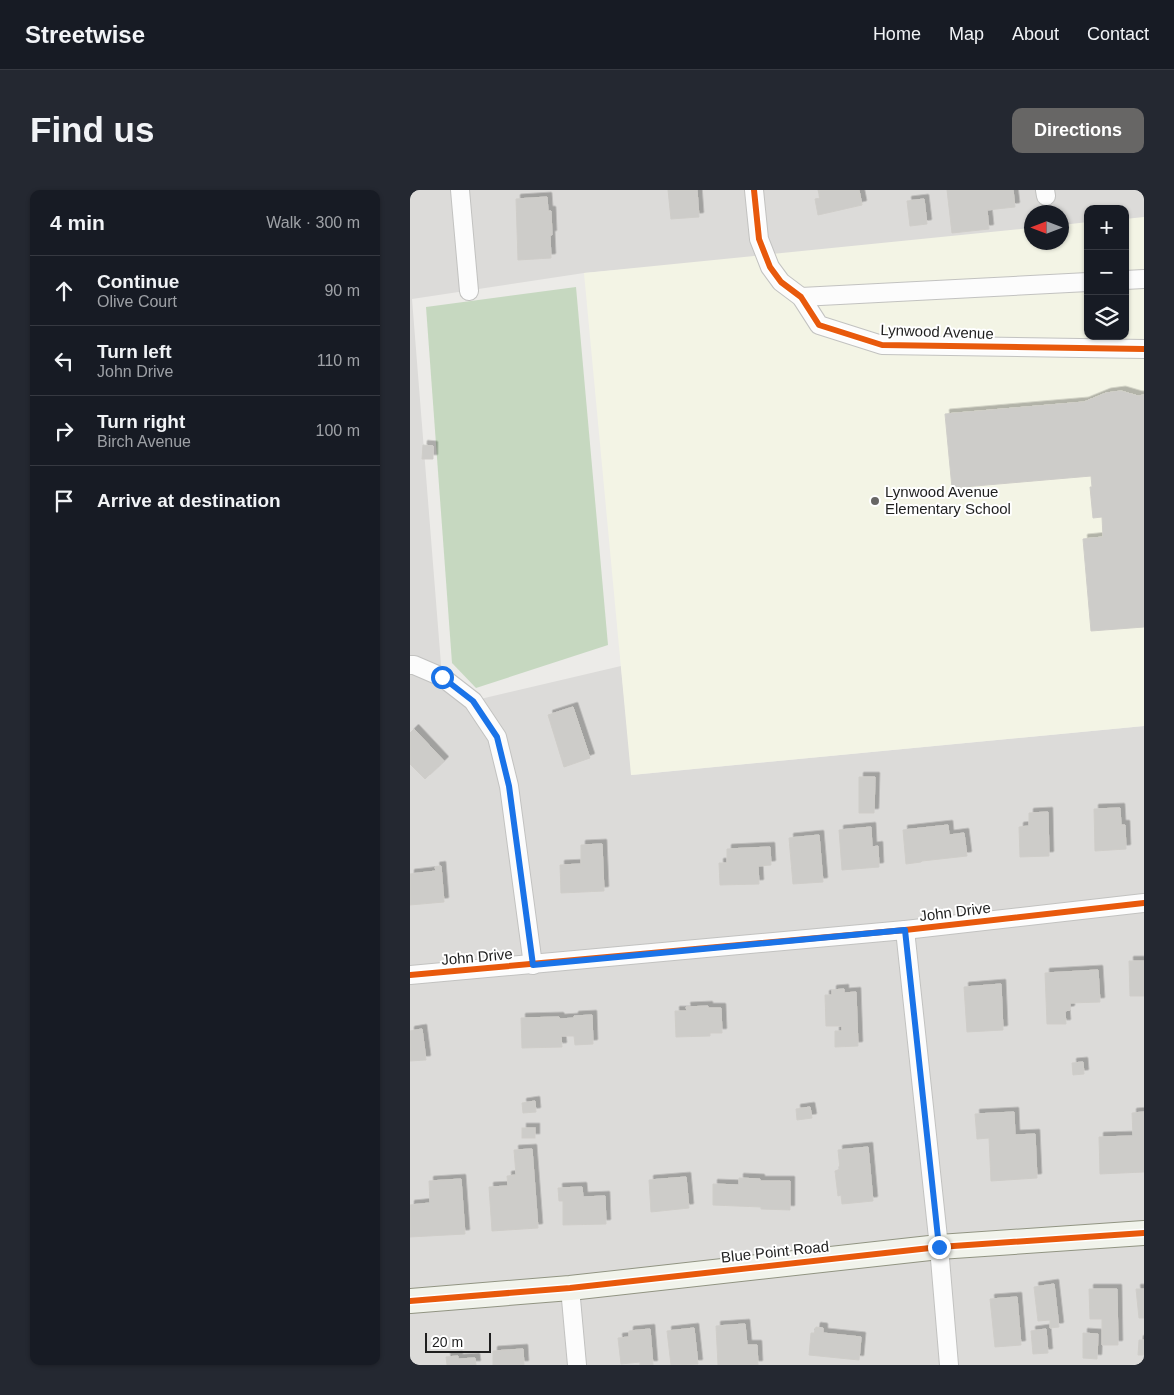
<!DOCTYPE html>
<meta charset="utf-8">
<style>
:root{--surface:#171b24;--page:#242831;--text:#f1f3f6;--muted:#9ea1a6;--line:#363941;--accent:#676665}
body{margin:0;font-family:Arial,sans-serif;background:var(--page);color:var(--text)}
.controls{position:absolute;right:15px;top:15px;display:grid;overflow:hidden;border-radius:10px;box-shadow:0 1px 4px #0004}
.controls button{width:45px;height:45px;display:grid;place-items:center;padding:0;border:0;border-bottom:1px solid var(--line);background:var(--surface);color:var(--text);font:25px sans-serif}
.compass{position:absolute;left:614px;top:15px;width:45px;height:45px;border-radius:50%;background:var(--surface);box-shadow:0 1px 4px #0004;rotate:270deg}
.scale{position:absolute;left:15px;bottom:12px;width:66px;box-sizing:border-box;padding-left:5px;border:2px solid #1f1f1f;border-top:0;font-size:14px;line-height:18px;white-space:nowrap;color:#1f1f1f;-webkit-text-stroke:4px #fff;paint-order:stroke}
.stop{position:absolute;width:15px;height:15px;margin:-11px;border:4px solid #1a73e8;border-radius:50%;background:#fff}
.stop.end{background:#1a73e8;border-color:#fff;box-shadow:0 1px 5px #0008}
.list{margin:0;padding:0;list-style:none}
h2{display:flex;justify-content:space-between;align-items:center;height:65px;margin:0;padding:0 20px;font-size:21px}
h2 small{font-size:16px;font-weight:400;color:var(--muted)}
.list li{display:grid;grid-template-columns:32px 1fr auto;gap:15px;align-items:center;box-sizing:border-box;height:70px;padding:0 20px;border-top:1px solid var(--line)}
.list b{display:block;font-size:19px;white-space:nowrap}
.list p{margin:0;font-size:16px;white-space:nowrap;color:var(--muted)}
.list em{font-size:16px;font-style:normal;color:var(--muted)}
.icon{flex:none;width:28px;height:28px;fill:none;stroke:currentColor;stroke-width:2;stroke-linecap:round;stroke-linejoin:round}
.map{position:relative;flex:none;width:734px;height:1175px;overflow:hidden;border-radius:10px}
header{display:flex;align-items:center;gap:30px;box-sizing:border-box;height:70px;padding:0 25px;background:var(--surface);border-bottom:1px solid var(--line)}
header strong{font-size:24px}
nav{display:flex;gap:28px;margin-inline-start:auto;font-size:18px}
.intro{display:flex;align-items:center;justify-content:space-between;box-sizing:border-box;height:120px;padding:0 30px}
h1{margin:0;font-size:35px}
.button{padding:12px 22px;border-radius:10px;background:var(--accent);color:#fff;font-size:18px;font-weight:700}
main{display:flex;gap:30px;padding:0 30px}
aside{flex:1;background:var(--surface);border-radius:10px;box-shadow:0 1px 4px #0004}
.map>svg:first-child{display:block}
</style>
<header>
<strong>Streetwise</strong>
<nav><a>Home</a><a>Map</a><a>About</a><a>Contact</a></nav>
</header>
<div class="intro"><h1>Find us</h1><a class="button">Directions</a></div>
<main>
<aside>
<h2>4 min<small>Walk · 300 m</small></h2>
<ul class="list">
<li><svg class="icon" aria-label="ahead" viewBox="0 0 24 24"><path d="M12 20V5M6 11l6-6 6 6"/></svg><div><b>Continue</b><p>Olive Court</p></div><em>90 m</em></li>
<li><svg class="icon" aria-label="left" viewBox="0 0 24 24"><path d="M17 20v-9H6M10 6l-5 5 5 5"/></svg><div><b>Turn left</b><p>John Drive</p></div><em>110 m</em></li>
<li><svg class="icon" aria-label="right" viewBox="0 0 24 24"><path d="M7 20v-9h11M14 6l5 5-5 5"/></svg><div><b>Turn right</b><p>Birch Avenue</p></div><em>100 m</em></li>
<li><svg class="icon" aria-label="arrive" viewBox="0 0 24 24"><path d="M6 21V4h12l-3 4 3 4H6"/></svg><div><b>Arrive at destination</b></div></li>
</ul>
</aside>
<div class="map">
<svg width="734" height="1175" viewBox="0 0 734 1175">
<defs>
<filter id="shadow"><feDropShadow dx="4.5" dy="-4.5" stdDeviation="0" flood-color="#0004"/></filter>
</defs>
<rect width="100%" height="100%" fill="#ecebe8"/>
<polygon fill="#dcdbd9" points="0,0 734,0 734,31 715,33 715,19 678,19 678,37 652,40 652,22 622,22 621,43 174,83 2,109 32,487 62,511 211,476 222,585 734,536 734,1175 0,1175"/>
<polygon fill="#f3f4e5" points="734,27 734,536 221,585 174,83 621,38 622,52 652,52 652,35 678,32 678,146 715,146 715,29"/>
<polygon fill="#c6d8c0" points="166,97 198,455 66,498 42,473 16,117"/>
<g fill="#cdccc9" stroke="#cfcdc9" filter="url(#shadow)">
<polygon points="258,0 287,0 289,27 261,29"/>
<polygon points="408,0 449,0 452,15 408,25 405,9 410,8"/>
<polygon points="537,0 603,0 605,17 577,20 579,39 542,43"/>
<polygon points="137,7 138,21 141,21 142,45 140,45 141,68 108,70 106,9"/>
<polygon points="514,9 517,34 500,36 497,11"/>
<polygon points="711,201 728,206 734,205 734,437 681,441 673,349 693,347 692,327 683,328 680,297 682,297 681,286 542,298 535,224 674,212 696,203"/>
<polygon points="13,255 23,256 23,269 12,269"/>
<polygon points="163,517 180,568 154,577 138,525"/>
<polygon points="4,539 34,571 15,589 0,574 0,543"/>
<polygon points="449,587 465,587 464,623 449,623"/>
<polygon points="710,618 711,635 715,635 716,659 685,661 684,619"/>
<polygon points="638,622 639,666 610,667 609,637 619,636 619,623"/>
<polygon points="538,635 539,645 554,643 557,666 512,671 511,672 496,674 493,640"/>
<polygon points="461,637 462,657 468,656 469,677 432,680 429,640"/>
<polygon points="409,645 413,692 383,694 379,648"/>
<polygon points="192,654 194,701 151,703 150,675 171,674 171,655"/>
<polygon points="360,657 361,675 348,676 349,694 310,695 309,673 317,673 317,659"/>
<polygon points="31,676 34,712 0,715 0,684 26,681 25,677"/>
<polygon points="719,771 734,771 734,806 720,806"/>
<polygon points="688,780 690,812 660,813 660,820 655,821 656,834 637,834 635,783"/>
<polygon points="591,794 593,840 557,842 554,797"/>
<polygon points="434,799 434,803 446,802 448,856 425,857 425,841 432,841 432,836 416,836 415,805 422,805 422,800"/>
<polygon points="298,816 298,818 311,818 312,843 300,843 300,846 266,847 265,821 277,821 276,817"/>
<polygon points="182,825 183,854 165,855 164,846 151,846 152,857 112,858 111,828 149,827 150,829 164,828 164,826"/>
<polygon points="12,839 16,870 0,871 0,841"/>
<polygon points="673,872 674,884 663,885 662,873"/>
<polygon points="125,911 126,922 113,923 112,913"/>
<polygon points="400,917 402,928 387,930 386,919"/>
<polygon points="604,922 605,945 625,944 627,988 581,991 579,948 567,949 565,924"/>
<polygon points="734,922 734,982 690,984 689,947 723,946 722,923"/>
<rect x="112" y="938" width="13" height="10"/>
<polygon points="458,957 463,1011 432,1014 431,1005 428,1006 425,981 430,979 428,960"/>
<polygon points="122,959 128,1038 82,1041 79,997 98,996 97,986 106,985 104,960"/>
<polygon points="276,987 279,1018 241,1022 239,990"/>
<polygon points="329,988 350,989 350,991 380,991 380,1020 351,1019 351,1017 303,1015 303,994 329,995"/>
<polygon points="51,989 55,1044 0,1047 0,1015 20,1013 19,991"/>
<polygon points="172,997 173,1007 195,1006 196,1034 153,1035 153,1011 149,1011 148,998"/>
<polygon points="644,1094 649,1137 640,1138 640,1130 628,1131 624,1097"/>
<polygon points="679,1099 707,1099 708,1155 692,1155 692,1129 680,1129"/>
<polygon points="726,1099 734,1099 734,1128 729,1128"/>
<polygon points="607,1107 611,1155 585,1157 580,1109"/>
<polygon points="335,1134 337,1155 347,1155 348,1175 308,1175 306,1136"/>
<polygon points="406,1137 413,1138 413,1143 451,1147 449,1170 399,1165 401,1143 405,1143"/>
<polygon points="284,1138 288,1174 261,1175 257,1141"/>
<polygon points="240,1139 243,1175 230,1175 230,1172 211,1174 208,1148 219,1147 219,1141"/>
<polygon points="636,1139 638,1163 623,1164 621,1141"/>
<polygon points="673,1143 688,1144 687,1169 673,1168"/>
<polygon points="729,1150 734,1150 734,1165 728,1165"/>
<polygon points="113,1159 114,1175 83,1175 83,1161"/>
<polygon points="48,1166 48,1169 65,1168 66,1175 37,1175 36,1167"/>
</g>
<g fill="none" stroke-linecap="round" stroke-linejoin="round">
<g stroke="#c2c2c0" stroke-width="20">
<g id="street">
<polyline points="50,0 59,101"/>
<polyline points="344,0 349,49 360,77 371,92 391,107 409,135 472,155 734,159"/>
<polyline points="635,0 636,6"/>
<polyline points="715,90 734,89"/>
<polyline points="391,107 678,92"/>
<polyline points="0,475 4,475 32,487 63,511 87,547 99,596 123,775"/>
<polyline points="495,740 529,1057 539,1175"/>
<polyline points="0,785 495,740 734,713"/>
<polyline points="160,1098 167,1175"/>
</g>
</g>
<g stroke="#919482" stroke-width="26">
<polyline id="secondary" points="0,1111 160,1098 529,1057 734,1043"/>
</g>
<use href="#street" stroke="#fcfcfc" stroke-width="18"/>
<use href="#secondary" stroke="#f1f3eb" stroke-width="24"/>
<g stroke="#fff" stroke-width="9">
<g id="cycleway">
<polyline points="344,0 349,49 360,77 371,92 391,107 409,135 472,155 734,159"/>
<polyline points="0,785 495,740 734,713"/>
<polyline points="0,1111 160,1098 529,1057 734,1043"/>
</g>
</g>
<use href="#cycleway" stroke="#e8590c" stroke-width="6"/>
</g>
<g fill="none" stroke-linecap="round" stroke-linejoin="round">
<polyline stroke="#1a73e8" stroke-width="6" points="32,487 63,511 87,547 99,596 123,775 495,740 529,1057"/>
</g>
<circle fill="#676665" stroke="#fff" stroke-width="2" cx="465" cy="311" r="5"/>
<g text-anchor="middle" stroke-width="4" stroke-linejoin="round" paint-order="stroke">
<g font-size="15" fill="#1f1f1f" stroke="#fff">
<text transform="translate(527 142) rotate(2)" y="5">Lynwood Avenue</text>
<text transform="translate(545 722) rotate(-7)" y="5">John Drive</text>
<text transform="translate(67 767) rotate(-5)" y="5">John Drive</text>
<text transform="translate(365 1062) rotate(-6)" y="5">Blue Point Road</text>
</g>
<g font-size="15" fill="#1f1f1f" stroke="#fff" text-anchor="start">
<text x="475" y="307">Lynwood Avenue<tspan x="475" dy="17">Elementary School</tspan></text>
</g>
</g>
</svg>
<div class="controls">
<button>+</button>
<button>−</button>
<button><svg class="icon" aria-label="layers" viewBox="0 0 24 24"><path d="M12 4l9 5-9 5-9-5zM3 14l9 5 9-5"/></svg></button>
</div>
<svg class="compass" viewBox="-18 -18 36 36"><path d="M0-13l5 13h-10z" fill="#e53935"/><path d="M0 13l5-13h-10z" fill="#9ea1a6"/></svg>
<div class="scale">20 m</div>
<div class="stop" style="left:32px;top:487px"></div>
<div class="stop end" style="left:529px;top:1057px"></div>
</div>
</main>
